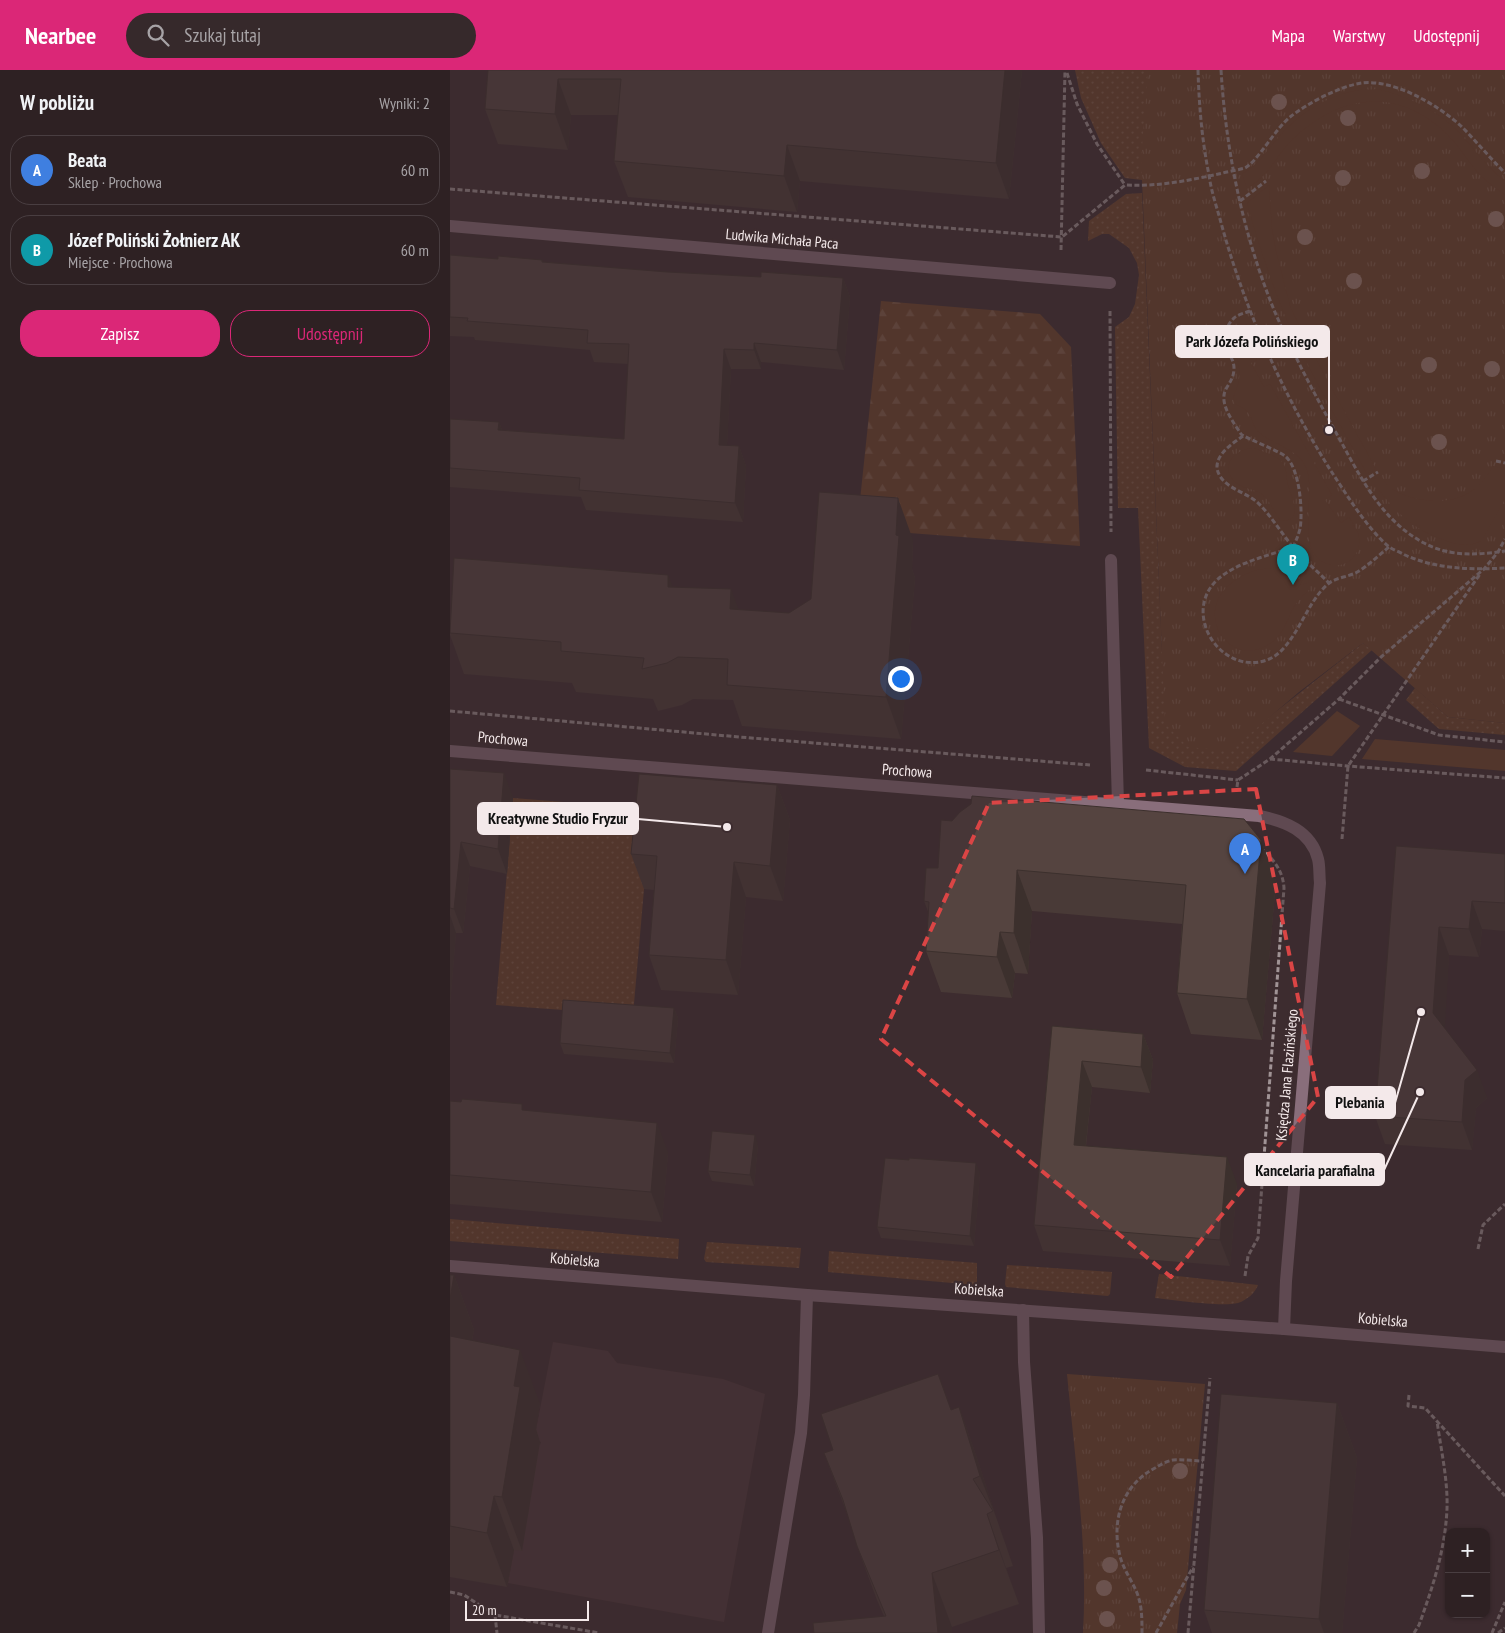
<!DOCTYPE html>
<html lang="pl">
<meta charset="utf-8">
<style>
:root{--surface:#2e2123;--page:#36292b;--text:#f1f3f6;--muted:#a7a3a6;--line:#493e41;--accent:#db2777}
body{margin:0;font-family:"PT Sans Narrow",sans-serif;background:var(--page);color:var(--text)}
.controls{position:absolute;right:15px;bottom:15px;display:grid;overflow:hidden;border-radius:10px;box-shadow:0 1px 4px #0004}
.controls button{width:45px;height:45px;display:grid;place-items:center;padding:0;border:0;border-bottom:1px solid var(--line);background:var(--surface);color:var(--text);font:25px sans-serif}
.scale{position:absolute;left:15px;bottom:12px;width:124px;box-sizing:border-box;padding-left:5px;border:2px solid #f4e9ea;border-top:0;font-size:14px;line-height:18px;white-space:nowrap;color:#f4e9ea;-webkit-text-stroke:4px #3d2c2f;paint-order:stroke}
.you{position:absolute;left:450px;top:608px;width:18px;height:18px;margin:-12px;border:4px solid #fff;border-radius:50%;background:#1a73e8;box-shadow:0 0 0 8px #1a73e833}
.badge{display:grid;place-items:center;width:32px;height:32px;border-radius:50%;background:var(--accent);color:#fff;font-size:16px;font-weight:700}
.pin{position:absolute;translate:-50% -41px;filter:drop-shadow(0 1px 2px #0008)}
.pin::after{content:'';position:absolute;top:26px;width:18px;height:15px;background:inherit;clip-path:polygon(0 0,100% 0,50% 100%)}
.list{margin:0;padding:0;list-style:none}
h2{display:flex;justify-content:space-between;align-items:center;height:65px;margin:0;padding:0 20px;font-size:21px}
h2 small{font-size:16px;font-weight:400;color:var(--muted)}
.list li{display:grid;grid-template-columns:32px 1fr auto;gap:15px;align-items:center;box-sizing:border-box;height:70px;margin:0 10px 10px;padding:0 10px;border:1px solid var(--line);border-radius:20px}
.list b{display:block;font-size:19px;white-space:nowrap}
.list p{margin:0;font-size:16px;white-space:nowrap;color:var(--muted)}
.list em{font-size:16px;font-style:normal;color:var(--muted)}
.actions{display:flex;gap:10px;padding:15px 20px}
.actions a{flex:1;padding:11px 0;border:1px solid var(--accent);border-radius:20px;text-align:center;font-size:18px;color:var(--accent)}
.actions .main{background:var(--accent);color:#fff}
.icon{flex:none;width:28px;height:28px;fill:none;stroke:currentColor;stroke-width:2;stroke-linecap:round;stroke-linejoin:round}
.map{position:relative;flex:none;width:1055px;height:1563px;overflow:hidden}
header{display:flex;align-items:center;gap:30px;box-sizing:border-box;height:70px;padding:0 25px;background:var(--accent);color:#fff}
header strong{font-size:24px}
nav{display:flex;gap:28px;margin-inline-start:auto;font-size:18px}
.search{width:350px;height:45px;background:var(--page);display:flex;align-items:center;gap:12px;box-sizing:border-box;padding:0 18px;border-radius:28px;color:var(--muted);font-size:19px}
main{display:flex}
aside{flex:1;background:var(--surface)}
.map>svg:first-child{display:block}
</style>
<header>
<strong>Nearbee</strong>
<div class="search"><svg class="icon" aria-label="search" viewBox="0 0 24 24"><circle cx="10" cy="10" r="6"/><path d="M15 15l6 6"/></svg>Szukaj tutaj</div>
<nav><a>Mapa</a><a>Warstwy</a><a>Udostępnij</a></nav>
</header>
<main>
<aside>
<h2>W pobliżu<small>Wyniki: 2</small></h2>
<ul class="list">
<li><span class="badge" style="background:#3f7fe0">A</span><div><b>Beata</b><p>Sklep · Prochowa</p></div><em>60 m</em></li>
<li><span class="badge" style="background:#0f9aa8">B</span><div><b>Józef Poliński Żołnierz AK</b><p>Miejsce · Prochowa</p></div><em>60 m</em></li>
</ul>
<div class="actions"><a class="main">Zapisz</a><a>Udostępnij</a></div>
</aside>
<div class="map">
<svg width="1055" height="1563" viewBox="0 0 1055 1563">
<defs>
<pattern id="grass-dots" width="8" height="8" patternUnits="userSpaceOnUse" patternTransform="scale(1.25)"><rect width="8" height="8" fill="#6e4328"/><path d="M2 2h.1M6 6h.1" fill="none" stroke="#835e47" stroke-width="1.8" stroke-linecap="round"/></pattern>
<pattern id="forest-firs" width="22" height="20" patternUnits="userSpaceOnUse" patternTransform="scale(1.25)"><rect width="22" height="20" fill="#6e4328"/><path d="M5 1l3.5 6h-7zM16 11l3.5 6h-7z" fill="#835e47"/></pattern>
<pattern id="park-tufts" width="24" height="20" patternUnits="userSpaceOnUse" patternTransform="scale(1.25)"><rect width="24" height="20" fill="#6e4328"/><path d="M3 7l-1-3M5 7V3M7 7l1-3M15 17l-1-3M17 17v-4M19 17l1-3" fill="none" stroke="#835e47"/></pattern>
</defs>
<rect width="100%" height="100%" fill="#3d2c2f"/>
<polygon fill="#4d363a" points="103,1272 158,1281 167,1293 273,1309 315,1324 274,1552 58,1513 64,1480 78,1444 88,1375 90,1375 91,1372 84,1370"/>
<g fill="url(#grass-dots)">
<polygon points="625,0 728,0 692,110 675,108 651,73 631,28"/>
<polygon points="692,123 712,581 713,576 814,651 913,573 922,580 786,701 735,697 699,678 688,438 668,438 665,257 679,247 685,234 689,205 687,193 679,178 659,164 652,164 638,171 639,151 676,124"/>
<polygon points="965,618 998,647 1055,653 1055,665 989,659 956,630"/>
<polygon points="63,728 201,739 183,945 46,935"/>
<polygon points="0,1149 229,1169 228,1189 0,1171"/>
<polygon points="257,1172 351,1178 349,1198 256,1192 254,1189"/>
<polygon points="379,1181 527,1193 527,1213 525,1215 378,1202"/>
<polygon points="557,1195 662,1202 660,1224 658,1226 556,1217 555,1214"/>
<path d="M709,1204L808,1215C805,1223 797,1230 788,1233C769,1237 727,1230 705,1228Z"/>
</g>
<polygon fill="url(#forest-firs)" points="431,231 590,244 621,277 630,476 407,459"/>
<g fill="url(#park-tufts)">
<polygon points="698,0 1055,0 1055,653 998,647 913,573 849,622 780,681 738,677 715,654 692,110 691,90"/>
<path d="M617,1304L755,1314L736,1520L730,1534L727,1563H633C638,1477 625,1390 617,1304Z"/>
</g>
<g fill="#6e4328">
<path d="M927,19C961,27 992,42 1015,69C1029,85 1038,98 1055,111V125C1047,119 1038,113 1031,106C1019,93 1010,77 997,64C945,14 886,25 838,74C829,84 822,97 812,107C808,111 802,115 797,119L792,104C807,96 816,82 827,69C846,46 874,27 904,21C911,19 919,20 927,19Z"/>
<path d="M819,115L822,159L826,181L840,236L870,297L926,399L917,404C888,350 856,297 833,241C819,206 807,169 797,133Z"/>
<path d="M791,254L807,290L801,293L814,317L820,314L882,425L875,430L891,453L899,447C903,454 908,460 909,468C912,493 882,505 866,486C851,469 864,421 857,400C850,379 825,376 810,363C802,356 804,352 799,344C796,338 789,337 784,333C782,323 788,319 789,310C790,307 789,302 789,298C789,287 781,277 780,264L784,257Z"/>
<path d="M804,378C811,381 828,386 832,392C837,398 836,407 838,415C841,426 855,454 830,450C825,443 821,433 815,427C806,417 786,420 780,405C773,389 791,378 804,378Z"/>
<path d="M1043,396L1055,399V429L1032,470C1020,478 1007,475 994,470C960,458 944,440 922,411L930,405C933,409 936,414 940,417C947,423 959,427 968,429C1002,435 1026,427 1043,396Z"/>
<path d="M837,497L857,504L838,512L840,518L860,512V519C853,526 847,531 842,540C837,551 833,564 822,572C780,605 732,534 796,504C808,498 824,498 837,497Z"/>
<polygon points="887,641 910,656 882,686 843,682"/>
<polygon points="925,669 1055,680 1055,701 912,689"/>
</g>
<g fill="none" stroke-linecap="round" stroke-linejoin="round">
<g stroke="#a09395" stroke-width="3" stroke-dasharray="5 2.5" stroke-linecap="butt">
<path d="M748,0C749,35 752,71 759,105C761,120 766,135 770,149C794,238 832,323 881,401C897,425 916,457 938,476C943,480 950,482 955,485C986,499 1021,500 1055,498"/>
<path d="M771,0C776,82 793,164 824,240C843,284 866,327 889,368C911,408 932,451 974,473C1000,487 1027,485 1055,481"/>
<polyline points="617,3 627,34 647,74 675,115"/>
<path d="M0,119L612,167L675,115C707,117 742,110 773,103C780,101 788,100 795,98C807,92 826,58 840,47C858,33 890,16 912,13C944,9 988,35 1011,56C1026,71 1040,88 1055,103"/>
<polyline points="790,131 816,111"/>
<polyline points="611,180 615,0"/>
<polyline points="660,241 661,462"/>
<path d="M800,241C795,243 786,245 783,249C776,256 773,268 776,277C779,285 784,290 784,298C784,307 780,312 776,319C768,333 784,353 791,364C793,367 827,380 835,386C850,398 853,442 850,459C848,466 846,471 843,477C818,486 787,492 767,510C731,544 771,606 817,590C845,580 855,533 878,514C886,507 900,507 909,501C920,494 929,485 939,477"/>
<path d="M793,366C783,373 766,384 767,398C770,417 794,421 807,432C821,445 831,463 843,477C854,490 867,501 879,513"/>
<polyline points="1046,391 1055,393"/>
<polyline points="913,411 928,402"/>
<polyline points="889,629 989,665 1055,672"/>
<polyline points="0,641 289,667 640,695"/>
<polyline points="820,689 898,696 1055,708"/>
<polyline points="696,700 788,710"/>
<polyline points="787,717 788,710 820,689 889,629 931,587 1034,499 1048,482 1055,469"/>
<polyline points="892,769 898,696 1030,504"/>
<polyline points="1028,1179 1033,1155 1055,1134"/>
<path d="M795,1206L798,1186L808,1168L834,818C833,802 825,791 813,780"/>
<polyline points="959,1325 958,1336 975,1338 1055,1426"/>
<polyline points="0,1522 14,1525 45,1545 149,1563"/>
<polyline points="45,1545 47,1563"/>
<path d="M692,1563C692,1552 692,1539 689,1529C685,1514 674,1502 670,1486C661,1451 672,1415 705,1398C710,1395 717,1391 723,1390C733,1389 743,1391 753,1391"/>
<polyline points="706,1563 743,1497"/>
<polyline points="738,1563 760,1308"/>
<path d="M964,1563L969,1555C983,1516 995,1481 997,1439C998,1410 991,1380 987,1351"/>
<polyline points="1042,1563 1055,1532"/>
<polyline points="1048,1563 1055,1558"/>
</g>
<g stroke="#896e7b" stroke-width="12">
<polyline points="0,156 660,213"/>
<polyline points="661,490 668,734"/>
<path d="M0,681L809,746C835,751 861,761 868,789C870,797 869,805 870,813L836,1211L834,1259"/>
<polyline points="0,1196 357,1225 834,1259 1055,1277"/>
<polyline points="573,1240 574,1292 587,1468 589,1563"/>
<polyline points="318,1563 351,1363 354,1325 357,1225"/>
</g>
</g>
<g fill="#a58273">
<circle cx="829" cy="32" r="8"/>
<circle cx="898" cy="48" r="8"/>
<circle cx="972" cy="101" r="8"/>
<circle cx="893" cy="108" r="8"/>
<circle cx="1046" cy="149" r="8"/>
<circle cx="855" cy="167" r="8"/>
<circle cx="904" cy="211" r="8"/>
<circle cx="979" cy="295" r="8"/>
<circle cx="1042" cy="299" r="8"/>
<circle cx="989" cy="372" r="8"/>
<circle cx="730" cy="1401" r="8"/>
<circle cx="660" cy="1495" r="8"/>
<circle cx="654" cy="1518" r="8"/>
<circle cx="657" cy="1549" r="8"/>
</g>
<g fill="#493a37">
<polygon points="38,0 572,0 559,129 350,111 347,142 178,127 164,91 168,45 121,45 118,80 48,74 35,39"/>
<polygon points="0,185 48,189 92,190 93,192 217,202 311,207 393,208 400,227 394,300 311,292 311,299 281,299 277,375 289,376 296,396 293,452 136,440 131,427 0,417 0,349 49,352 52,360 174,369 178,294 144,292 140,280 25,270 24,267 0,266"/>
<polygon points="463,470 462,499 465,508 451,669 292,656 283,630 243,629 232,635 208,641 203,629 126,622 122,613 14,604 0,565 0,553 223,517 288,540 339,543"/>
<polygon points="0,699 63,728 57,804 20,796 13,863 6,863 0,935"/>
<polygon points="327,715 340,750 333,831 296,827 288,925 211,920 199,885 204,820 194,819 181,784"/>
<polygon points="811,770 826,811 812,970 741,964 727,923 732,854 582,841 578,904 565,903 562,928 491,922 476,881 479,844 474,831 488,798"/>
<polygon points="946,776 1055,784 1055,861 1032,859 1029,887 999,885 994,957 1037,1028 1026,1038 1022,1080 935,1074 925,1046"/>
<polygon points="224,938 228,948 224,993 114,984 110,973"/>
<polygon points="602,956 693,964 703,990 700,1023 642,1017 636,1076 787,1114 780,1196 593,1181 584,1155"/>
<polygon points="0,1031 75,1041 218,1083 212,1152 0,1134"/>
<polygon points="308,1075 304,1116 262,1111 258,1101"/>
<polygon points="530,1103 524,1176 431,1168 427,1157"/>
<polygon points="0,1205 4,1205 24,1260 22,1271 90,1334 86,1359 90,1372 72,1481 64,1480 57,1517 0,1507"/>
<polygon points="488,1304 501,1340 509,1337 528,1391 546,1447 563,1496 556,1498 569,1534 502,1557 434,1546 427,1530 407,1476 401,1454 374,1383 383,1380"/>
<polygon points="887,1333 907,1388 892,1563 762,1563 754,1540"/>
</g>
<g fill="#3c302d">
<polygon points="555,0 572,0 559,129 546,93"/>
<polygon points="108,9 121,45 118,80 105,44"/>
<polygon points="337,75 350,111 347,142 334,106"/>
<polygon points="393,208 400,227 394,300 387,280"/>
<polygon points="304,273 311,292 311,299 304,280"/>
<polygon points="274,279 281,299 276,395 269,375"/>
<polygon points="49,352 56,371 48,360"/>
<polygon points="289,376 296,396 293,452 285,433"/>
<polygon points="448,428 463,470 462,499 465,508 451,669 436,627"/>
<polygon points="218,505 234,546 218,517"/>
<polygon points="281,519 296,561 280,539"/>
<polygon points="54,703 63,728 57,804 48,779"/>
<polygon points="327,715 340,750 333,831 320,796"/>
<polygon points="811,770 826,811 812,970 797,929"/>
<polygon points="11,772 20,796 13,863 4,839"/>
<polygon points="284,792 296,827 288,925 276,890"/>
<polygon points="567,800 582,841 578,904 564,863"/>
<polygon points="1022,831 1032,859 1029,887 1019,859"/>
<polygon points="0,845 6,863 0,935"/>
<polygon points="989,857 999,885 994,971 983,943"/>
<polygon points="550,862 565,903 562,928 547,887"/>
<polygon points="224,938 228,948 224,993 220,983"/>
<polygon points="693,964 703,990 700,1023 691,997"/>
<polygon points="632,991 642,1017 633,1101 624,1075"/>
<polygon points="1027,1000 1037,1028 1026,1038 1022,1080 1012,1052 1015,1010"/>
<polygon points="207,1053 218,1083 212,1152 201,1122"/>
<polygon points="305,1065 308,1075 304,1116 300,1105"/>
<polygon points="777,1087 787,1114 780,1196 770,1170"/>
<polygon points="526,1093 530,1103 524,1176 520,1166"/>
<polygon points="4,1205 24,1260 13,1319 0,1284 0,1229"/>
<polygon points="70,1280 90,1334 86,1359 90,1372 72,1481 52,1427 64,1316"/>
<polygon points="887,1333 907,1388 892,1563 874,1563 869,1549"/>
<polygon points="509,1337 528,1391 546,1447 530,1406"/>
<polygon points="44,1426 64,1480 57,1517 37,1463"/>
<polygon points="537,1444 556,1498 569,1534 549,1480"/>
<polygon points="482,1503 502,1557 502,1563 488,1563"/>
</g>
<g fill="#554440" stroke="#3c302d">
<polygon points="38,0 555,0 546,93 337,75 334,106 164,91 171,9 108,9 105,44 35,39"/>
<polygon points="0,185 48,189 48,186 92,190 92,192 217,202 311,207 311,202 393,208 387,280 304,273 304,280 274,279 269,375 289,376 285,433 129,420 130,408 0,398 0,349 49,352 48,360 174,369 179,274 137,273 138,260 17,251 18,248 0,247"/>
<polygon points="369,422 448,428 446,465 449,466 436,627 277,615 278,589 228,587 217,593 192,599 194,588 111,581 111,572 0,563 4,488 218,505 218,517 281,519 280,539 339,543 361,529"/>
<polygon points="0,699 54,703 48,779 11,772 4,839 0,838"/>
<polygon points="189,704 327,715 320,796 284,792 276,890 199,885 207,786 181,784"/>
<polygon points="522,726 794,749 811,770 797,929 727,923 736,815 567,800 564,863 550,862 547,887 476,881 479,832 474,831 476,798 488,798 491,750 502,751 510,742 521,734"/>
<polygon points="946,776 1055,784 1055,833 1022,831 1019,859 989,857 983,943 1027,1000 1015,1010 1012,1052 925,1046"/>
<polygon points="113,930 224,938 220,983 110,973"/>
<polygon points="602,956 693,964 691,997 632,991 624,1075 777,1087 770,1170 584,1155"/>
<polygon points="12,1029 72,1034 72,1040 207,1053 201,1122 0,1105 0,1031 11,1032"/>
<polygon points="262,1061 305,1065 300,1105 258,1101"/>
<polygon points="435,1088 459,1090 459,1088 526,1093 520,1166 427,1157"/>
<polygon points="0,1205 4,1205 0,1229"/>
<polygon points="0,1266 70,1280 64,1316 70,1317 52,1427 44,1426 37,1463 0,1456"/>
<polygon points="488,1304 501,1340 509,1337 530,1406 523,1409 543,1441 537,1444 549,1480 482,1503 488,1563 364,1563 363,1553 436,1546 407,1476 393,1430 374,1383 383,1380 371,1344"/>
<polygon points="771,1324 887,1333 869,1549 754,1540"/>
</g>
<path d="M0 0H1055V1563H0ZM806,719L868,1027L721,1207L431,969L539,733Z" fill="#3d2c2f" fill-opacity=".55" fill-rule="evenodd"/>
<path fill="none" stroke="#da4545" stroke-width="4" stroke-dasharray="10 6" stroke-linejoin="round" d="M806,719L868,1027L721,1207L431,969L539,733Z"/>
<g text-anchor="middle" stroke-width="4.5" stroke-linejoin="round" paint-order="stroke">
<g font-size="15" fill="#f4e9ea" stroke="#3d2c2f">
<text transform="translate(332 169) rotate(5)" y="5">Ludwika Michała Paca</text>
<text transform="translate(53 669) rotate(5)" y="5">Prochowa</text>
<text transform="translate(457 701) rotate(4)" y="5">Prochowa</text>
<text transform="translate(837 1005) rotate(-85)" y="5">Księdza Jana Flazińskiego</text>
<text transform="translate(125 1190) rotate(5)" y="5">Kobielska</text>
<text transform="translate(529 1220) rotate(4)" y="5">Kobielska</text>
<text transform="translate(933 1250) rotate(5)" y="5">Kobielska</text>
</g>
</g>
<path fill="none" stroke="#f4e9ea" stroke-width="2" d="M879 360L879 271M277 757L188 749M971 942L945 1033M970 1022L934 1100"/>
<g fill="#f4e9ea" stroke="#3d2c2f" stroke-width="2">
<circle cx="879" cy="360" r="5"/>
<circle cx="277" cy="757" r="5"/>
<circle cx="971" cy="942" r="5"/>
<circle cx="970" cy="1022" r="5"/>
</g>
<g fill="#f4e9ea" stroke="#f4e9ea" stroke-width="2">
<rect x="726" y="256" width="153" height="31" rx="5"/>
<rect x="28" y="733" width="160" height="31" rx="5"/>
<rect x="876" y="1017" width="69" height="31" rx="5"/>
<rect x="795" y="1084" width="139" height="31" rx="5"/>
</g>
<g font-size="16" text-anchor="middle" font-weight="bold" fill="#111">
<text x="802" y="277">Park Józefa Polińskiego</text>
<text x="108" y="754">Kreatywne Studio Fryzur</text>
<text x="910" y="1038">Plebania</text>
<text x="865" y="1106">Kancelaria parafialna</text>
</g>
</svg>
<div class="controls">
<button>+</button>
<button>−</button>
</div>
<div class="scale">20 m</div>
<div class="you"></div>
<div class="pin badge" style="left:795px;top:804px;background:#3f7fe0">A</div>
<div class="pin badge" style="left:843px;top:515px;background:#0f9aa8">B</div>
</div>
</main>
